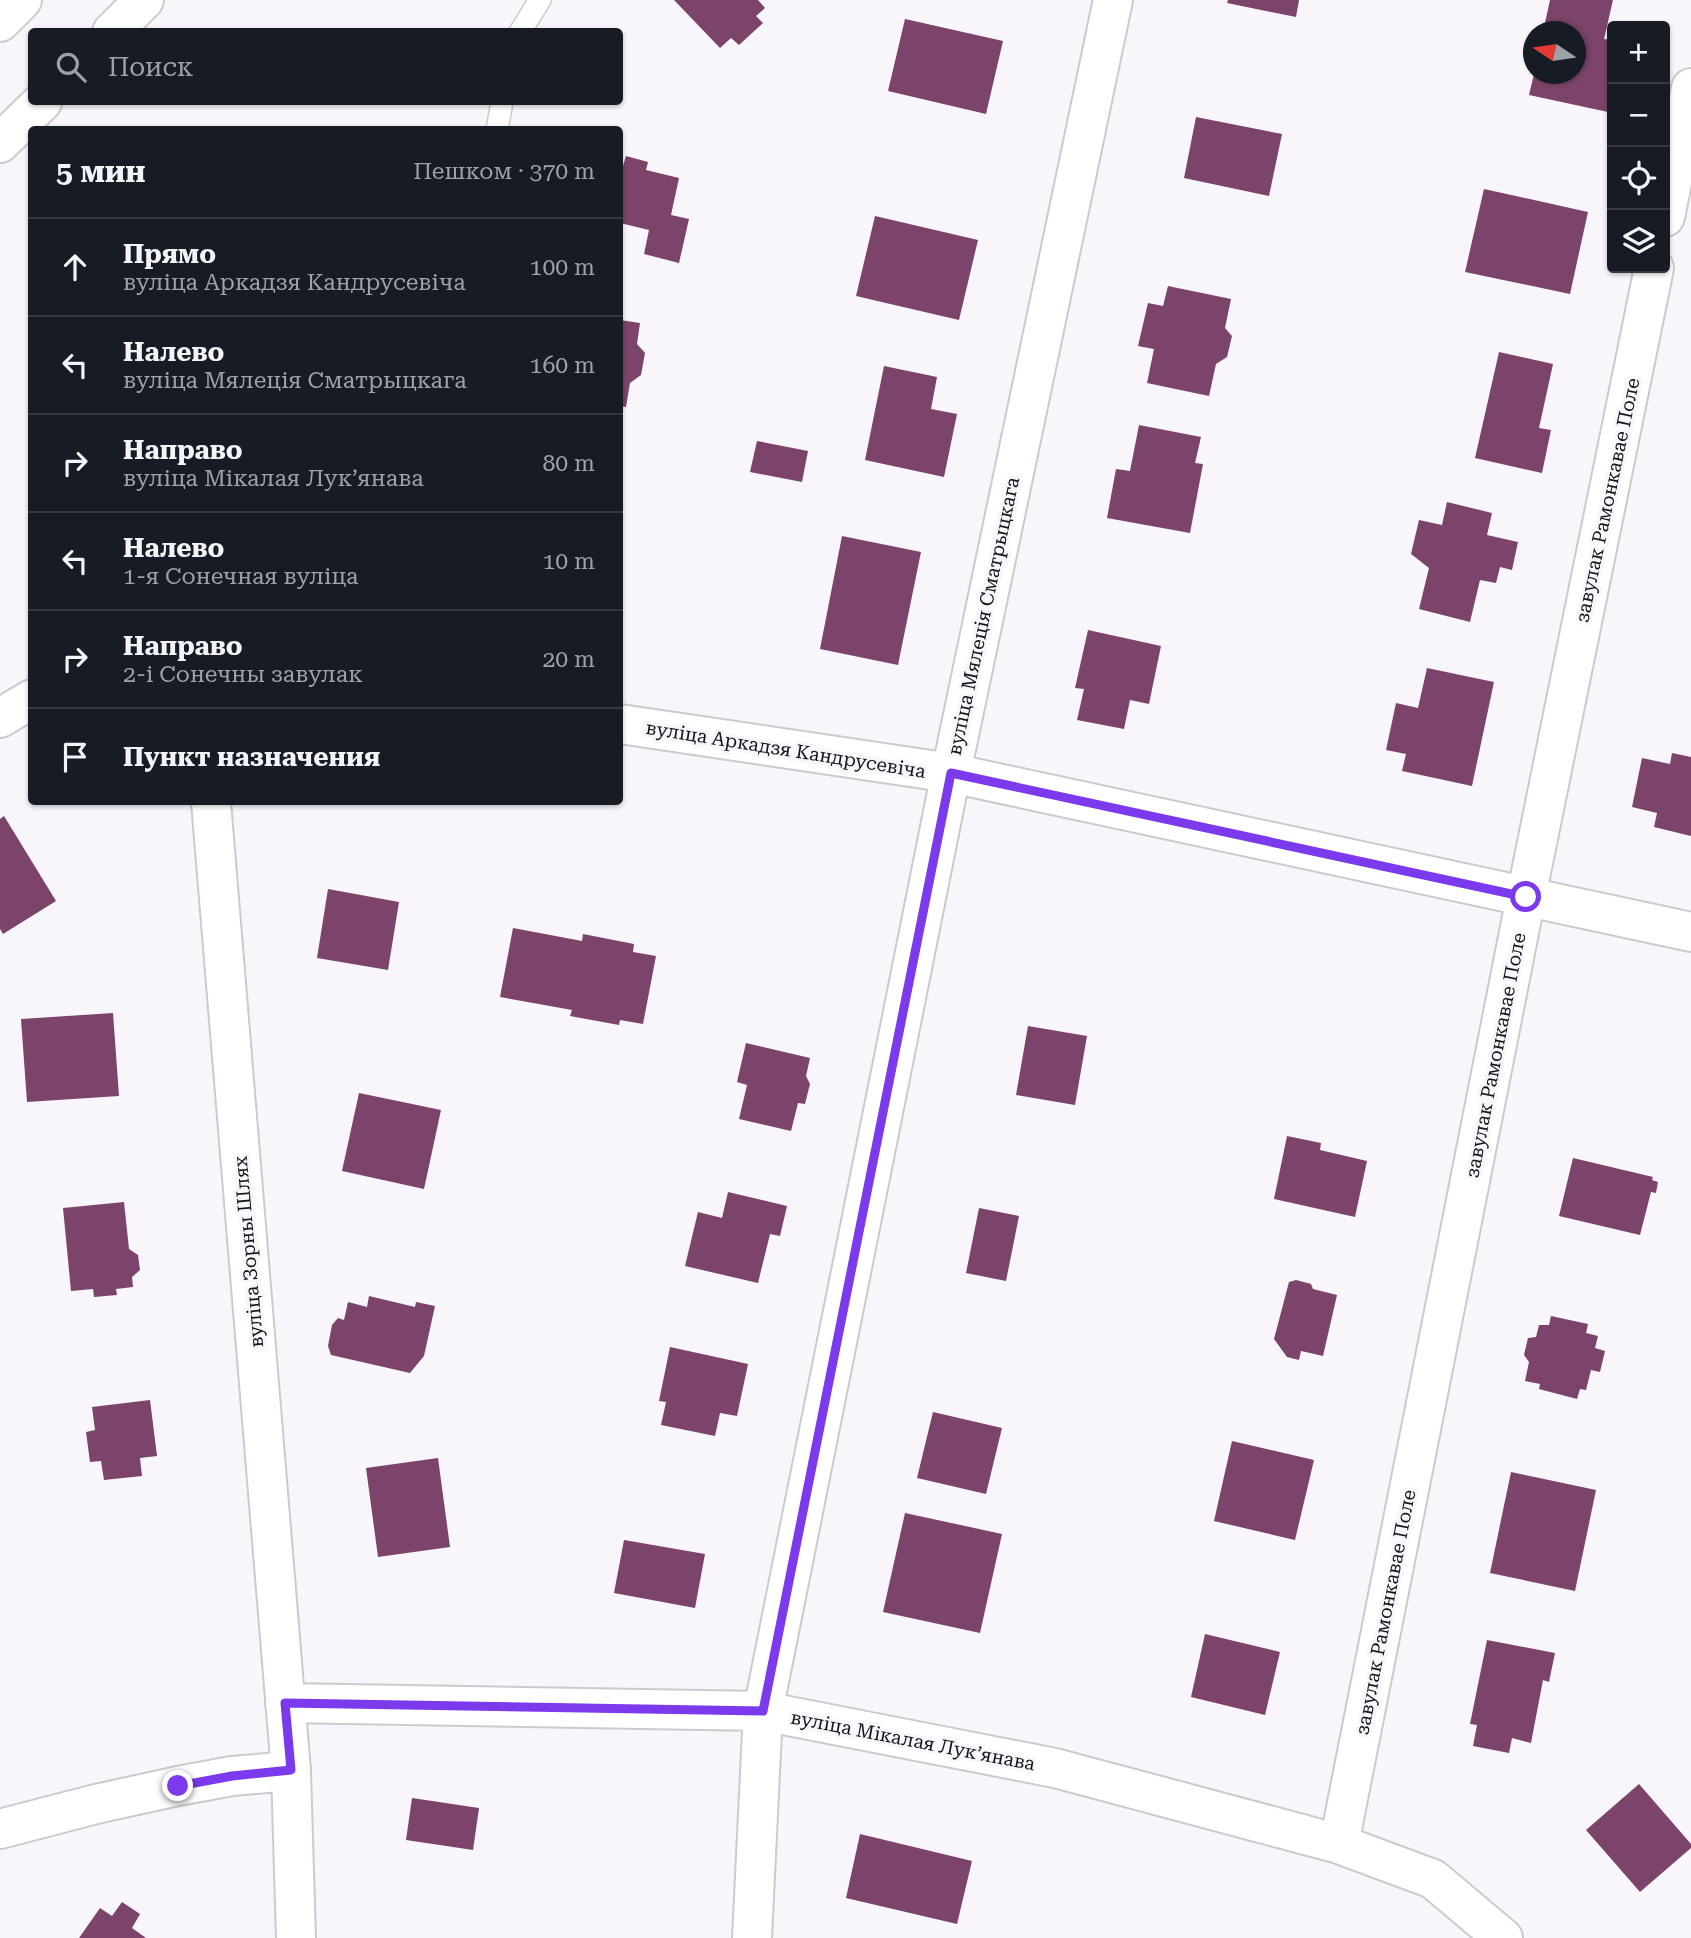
<!DOCTYPE html>
<html lang="ru">
<meta charset="utf-8">
<style>
:root{--surface:#171b24;--page:#242831;--text:#f1f3f6;--muted:#9ea1a6;--line:#363941}
body{margin:0;font-family:"Roboto Serif",serif;background:var(--page);color:var(--text)}
.controls{position:absolute;right:21px;top:21px;display:grid;overflow:hidden;border-radius:7px;box-shadow:0 2px 5px #0004}
.controls button{width:63px;height:63px;display:grid;place-items:center;padding:0;border:0;border-bottom:2px solid var(--line);background:var(--surface);color:var(--text);font:35px sans-serif}
.compass{position:absolute;left:1523px;top:21px;width:63px;height:63px;border-radius:50%;background:var(--surface);box-shadow:0 2px 5px #0004;rotate:283deg}
.stop{position:absolute;width:21px;height:21px;margin:-16px;border:5px solid #7c3aed;border-radius:50%;background:#fff}
.stop.end{background:#7c3aed;border-color:#fff;box-shadow:0 2px 7px #0008}
.list{margin:0;padding:0;list-style:none}
h2{display:flex;justify-content:space-between;align-items:center;height:91px;margin:0;padding:0 28px;font-size:30px}
h2 small{font-size:23px;font-weight:400;color:var(--muted)}
.list li{display:grid;grid-template-columns:46px 1fr auto;gap:21px;align-items:center;box-sizing:border-box;height:98px;padding:0 28px;border-top:2px solid var(--line)}
.list b{display:block;font-size:26px;white-space:nowrap}
.list p{margin:0;font-size:23px;white-space:nowrap;color:var(--muted)}
.list em{font-size:23px;font-style:normal;color:var(--muted)}
.icon{flex:none;width:38px;height:38px;fill:none;stroke:currentColor;stroke-width:2;stroke-linecap:round;stroke-linejoin:round}
.map{position:relative;flex:none;width:1691px;height:1938px;overflow:hidden}
.search{position:absolute;background:var(--surface);box-shadow:0 2px 5px #0004;left:28px;top:28px;width:595px;height:77px;display:flex;align-items:center;gap:18px;box-sizing:border-box;padding:0 24px;border-radius:7px;color:var(--muted);font-size:26px}
.panel{position:absolute;background:var(--surface);box-shadow:0 2px 5px #0004;left:28px;top:126px;width:595px;height:679px;border-radius:7px}
.map>svg:first-child{display:block}
</style>
<div class="map">
<svg width="1691" height="1938" viewBox="0 0 1691 1938">
<rect width="100%" height="100%" fill="#f8f6fa"/>
<g fill="#7c446a">
<polygon points="674,0 758,0 765,8 756,16 763,23 739,45 731,38 720,48"/>
<polygon points="1228,0 1299,0 1296,17 1227,3"/>
<polygon points="1550,0 1613,0 1604,39 1612,40 1612,93 1608,112 1529,95 1534,74 1576,74 1576,32 1543,32"/>
<polygon points="905,19 1003,41 986,114 888,91"/>
<polygon points="1196,117 1282,134 1269,196 1184,178"/>
<polygon points="626,156 648,162 646,170 679,178 671,215 689,219 679,263 644,254 649,230 620,223 620,165 623,166"/>
<polygon points="1484,189 1588,212 1570,294 1465,272"/>
<polygon points="875,216 978,240 959,320 856,296"/>
<polygon points="1168,286 1231,299 1225,328 1232,336 1227,357 1216,364 1209,396 1147,383 1154,349 1138,346 1148,303 1163,306"/>
<polygon points="620,320 640,323 637,344 645,353 641,375 630,383 626,407 620,406"/>
<polygon points="1499,352 1553,364 1539,428 1551,430 1542,473 1475,458"/>
<polygon points="884,366 937,377 931,409 957,414 944,477 865,460"/>
<polygon points="1139,425 1201,437 1195,463 1203,464 1190,533 1107,518 1116,469 1130,471"/>
<polygon points="757,441 808,451 802,482 750,472"/>
<polygon points="1447,502 1492,513 1487,535 1518,542 1512,570 1500,567 1496,583 1480,580 1470,622 1419,609 1429,568 1411,554 1419,520 1442,525"/>
<polygon points="842,536 921,552 898,665 820,649"/>
<polygon points="1088,630 1161,646 1149,704 1130,700 1124,729 1077,720 1084,689 1075,688"/>
<polygon points="1427,668 1494,682 1472,786 1402,771 1406,754 1386,750 1396,703 1418,708"/>
<polygon points="1672,753 1691,757 1691,836 1654,827 1657,813 1632,807 1642,758 1670,764"/>
<polygon points="4,816 56,901 3,934 0,929 0,819"/>
<polygon points="328,889 399,902 388,970 317,958"/>
<polygon points="513,928 582,941 583,934 634,944 633,952 656,956 643,1024 620,1020 619,1025 570,1016 572,1010 500,997"/>
<polygon points="113,1013 119,1096 27,1102 21,1019"/>
<polygon points="1028,1026 1087,1036 1075,1105 1016,1095"/>
<polygon points="746,1043 810,1058 806,1076 810,1084 805,1104 798,1103 791,1131 739,1119 747,1085 737,1082"/>
<polygon points="359,1093 441,1110 424,1189 342,1171"/>
<polygon points="1287,1136 1321,1143 1320,1150 1367,1161 1355,1217 1274,1199"/>
<polygon points="1573,1158 1653,1177 1652,1180 1658,1182 1656,1193 1651,1192 1640,1235 1559,1216"/>
<polygon points="728,1192 787,1206 780,1236 770,1234 758,1283 685,1266 698,1212 722,1218"/>
<polygon points="124,1202 129,1249 138,1255 140,1270 132,1277 133,1287 116,1289 117,1295 94,1297 93,1289 71,1291 63,1208"/>
<polygon points="979,1208 1019,1216 1006,1281 966,1273"/>
<polygon points="1296,1280 1311,1284 1313,1289 1337,1295 1323,1356 1301,1351 1299,1360 1287,1357 1274,1339 1289,1282"/>
<polygon points="369,1296 415,1307 416,1302 435,1306 424,1356 410,1373 331,1355 328,1346 332,1325 338,1318 344,1320 348,1302 367,1307"/>
<polygon points="1551,1316 1588,1324 1586,1333 1598,1336 1595,1348 1605,1351 1600,1372 1591,1370 1586,1390 1580,1389 1577,1399 1539,1389 1540,1384 1525,1381 1529,1362 1524,1355 1528,1338 1536,1337 1539,1325 1549,1325"/>
<polygon points="670,1347 748,1364 737,1416 720,1413 715,1436 661,1425 666,1402 659,1401"/>
<polygon points="150,1400 157,1456 140,1458 142,1476 104,1480 101,1461 90,1462 86,1432 95,1430 92,1407"/>
<polygon points="933,1412 1002,1428 986,1494 917,1478"/>
<polygon points="1232,1441 1314,1460 1295,1540 1214,1521"/>
<polygon points="438,1458 450,1547 378,1557 366,1468"/>
<polygon points="1511,1472 1596,1490 1575,1591 1490,1573"/>
<polygon points="905,1513 1002,1534 980,1633 883,1612"/>
<polygon points="624,1540 705,1554 695,1608 614,1593"/>
<polygon points="1205,1634 1280,1652 1265,1715 1191,1697"/>
<polygon points="1487,1640 1555,1653 1549,1682 1543,1680 1531,1743 1512,1738 1509,1753 1473,1746 1477,1725 1470,1724"/>
<polygon points="1639,1784 1691,1844 1691,1848 1640,1892 1586,1830"/>
<polygon points="412,1798 479,1808 473,1850 406,1840"/>
<polygon points="860,1834 972,1861 957,1924 846,1898"/>
<polygon points="122,1902 140,1914 132,1928 146,1938 79,1938 100,1908 112,1916"/>
</g>
<g fill="none" stroke-linecap="round" stroke-linejoin="round">
<g stroke="#cdcacf" stroke-width="24">
<g id="lane">
<polyline points="520,32 540,0"/>
<polyline points="497,130 502,102"/>
</g>
</g>
<g stroke="#cdcacf" stroke-width="42">
<g id="street">
<polyline points="1665,217 1691,88"/>
<polyline points="0,718 32,699"/>
<polyline points="620,724 951,773 1691,932"/>
<polyline points="211,802 291,1771 296,1938"/>
<polyline points="285,1703 763,1711 1055,1768 1339,1844 1433,1879 1503,1938"/>
<polyline points="0,1829 96,1804 178,1786 232,1776 291,1771"/>
<polyline points="1339,1844 1526,897 1654,268"/>
<polyline points="752,1938 763,1711 951,773 1113,0"/>
</g>
</g>
<g stroke="#cdcacf" stroke-width="42">
<g id="primary">
<polyline points="0,22 22,0"/>
<polyline points="112,32 144,0"/>
<polyline points="0,143 42,102"/>
</g>
</g>
<use href="#lane" stroke="#fff" stroke-width="21"/>
<use href="#street" stroke="#fff" stroke-width="38"/>
<use href="#primary" stroke="#fff" stroke-width="38"/>
</g>
<g fill="none" stroke-linecap="round" stroke-linejoin="round">
<polyline stroke="#7c3aed" stroke-width="9" points="178,1786 232,1776 291,1770 285,1703 763,1711 951,773 1526,897"/>
</g>
<g text-anchor="middle" stroke-width="7" stroke-linejoin="round" paint-order="stroke">
<g font-size="19" fill="#151416" stroke="#f8f6fa">
<text transform="translate(1607 500) rotate(-78)" y="7">завулак Рамонкавае Поле</text>
<text transform="translate(983 616) rotate(-78)" y="7">вуліца Мялеція Сматрыцкага</text>
<text transform="translate(786 749) rotate(9)" y="7">вуліца Аркадзя Кандрусевіча</text>
<text transform="translate(1495 1055) rotate(-79)" y="7">завулак Рамонкавае Поле</text>
<text transform="translate(248 1252) rotate(-95)" y="7">вуліца Зорны Шлях</text>
<text transform="translate(1385 1612) rotate(-79)" y="7">завулак Рамонкавае Поле</text>
<text transform="translate(913 1740) rotate(11)" y="7">вуліца Мікалая Лукʼянава</text>
</g>
</g>
</svg>
<div class="controls">
<button>+</button>
<button>−</button>
<button><svg class="icon" aria-label="locate" viewBox="0 0 24 24"><circle cx="12" cy="12" r="6"/><path d="M12 2v4M12 18v4M2 12h4M18 12h4"/></svg></button>
<button><svg class="icon" aria-label="layers" viewBox="0 0 24 24"><path d="M12 4l9 5-9 5-9-5zM3 14l9 5 9-5"/></svg></button>
</div>
<svg class="compass" viewBox="-18 -18 36 36"><path d="M0-13l5 13h-10z" fill="#e53935"/><path d="M0 13l5-13h-10z" fill="#9ea1a6"/></svg>
<div class="stop" style="left:1526px;top:897px"></div>
<div class="stop end" style="left:178px;top:1786px"></div>
<div class="search"><svg class="icon" aria-label="search" viewBox="0 0 24 24"><circle cx="10" cy="10" r="6"/><path d="M15 15l6 6"/></svg>Поиск</div>
<section class="panel">
<h2>5 мин<small>Пешком · 370 m</small></h2>
<ul class="list">
<li><svg class="icon" aria-label="ahead" viewBox="0 0 24 24"><path d="M12 20V5M6 11l6-6 6 6"/></svg><div><b>Прямо</b><p>вуліца Аркадзя Кандрусевіча</p></div><em>100 m</em></li>
<li><svg class="icon" aria-label="left" viewBox="0 0 24 24"><path d="M17 20v-9H6M10 6l-5 5 5 5"/></svg><div><b>Налево</b><p>вуліца Мялеція Сматрыцкага</p></div><em>160 m</em></li>
<li><svg class="icon" aria-label="right" viewBox="0 0 24 24"><path d="M7 20v-9h11M14 6l5 5-5 5"/></svg><div><b>Направо</b><p>вуліца Мікалая Лукʼянава</p></div><em>80 m</em></li>
<li><svg class="icon" aria-label="left" viewBox="0 0 24 24"><path d="M17 20v-9H6M10 6l-5 5 5 5"/></svg><div><b>Налево</b><p>1-я Сонечная вуліца</p></div><em>10 m</em></li>
<li><svg class="icon" aria-label="right" viewBox="0 0 24 24"><path d="M7 20v-9h11M14 6l5 5-5 5"/></svg><div><b>Направо</b><p>2-і Сонечны завулак</p></div><em>20 m</em></li>
<li><svg class="icon" aria-label="arrive" viewBox="0 0 24 24"><path d="M6 21V4h12l-3 4 3 4H6"/></svg><div><b>Пункт назначения</b></div></li>
</ul>
</section>
</div>
